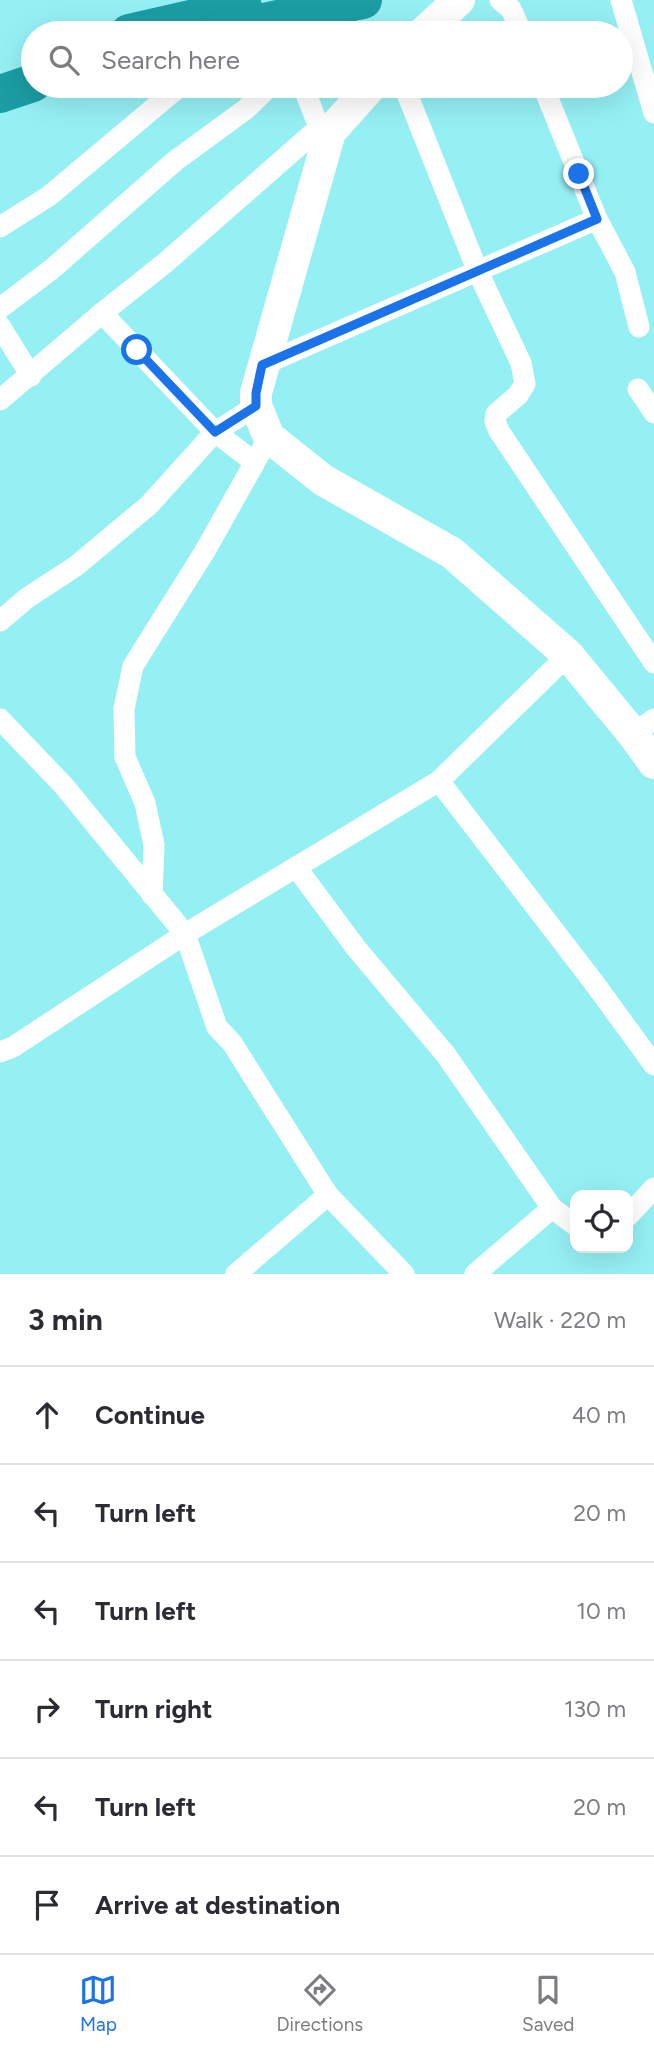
<!DOCTYPE html>
<meta charset="utf-8">
<style>
:root{--surface:#fff;--page:#f7f7f7;--text:#2b2b33;--muted:#7c7c81;--line:#e1e1e2;--accent:#1a73e8}
body{margin:0;font-family:Figtree,sans-serif;background:var(--page);color:var(--text)}
.controls{position:absolute;right:21px;bottom:21px;display:grid;overflow:hidden;border-radius:14px;box-shadow:0 7px 28px #0002}
.controls button{width:63px;height:63px;display:grid;place-items:center;padding:0;border:0;border-bottom:2px solid var(--line);background:var(--surface);color:var(--text);font:35px sans-serif}
.stop{position:absolute;width:21px;height:21px;margin:-16px;border:5px solid #1a73e8;border-radius:50%;background:#fff}
.stop.end{background:#1a73e8;border-color:#fff;box-shadow:0 2px 7px #0008}
.list{margin:0;padding:0;list-style:none}
h2{display:flex;justify-content:space-between;align-items:center;height:91px;margin:0;padding:0 28px;font-size:30px}
h2 small{font-size:23px;font-weight:400;color:var(--muted)}
.list li{display:grid;grid-template-columns:46px 1fr auto;gap:21px;align-items:center;box-sizing:border-box;height:98px;padding:0 28px;border-top:2px solid var(--line)}
.list b{display:block;font-size:26px;white-space:nowrap}
.list em{font-size:23px;font-style:normal;color:var(--muted)}
.icon{flex:none;width:38px;height:38px;fill:none;stroke:currentColor;stroke-width:2;stroke-linecap:round;stroke-linejoin:round}
.map{position:relative;flex:none;width:654px;height:1274px;overflow:hidden}
.search{position:absolute;background:var(--surface);box-shadow:0 7px 28px #0002;left:21px;right:21px;top:21px;height:77px;display:flex;align-items:center;gap:18px;box-sizing:border-box;padding:0 24px;border-radius:38px;color:var(--muted);font-size:26px}
.sheet{height:679px;background:var(--surface)}
nav{display:flex;justify-content:space-around;align-items:center;box-sizing:border-box;height:98px;border-top:2px solid var(--line);background:var(--surface);font-size:19px;color:var(--muted)}
nav a{display:grid;justify-items:center;gap:4px}
nav .on{color:var(--accent)}
.map>svg:first-child{display:block}
</style>
<div class="map">
<svg width="654" height="1274" viewBox="0 0 654 1274">
<rect width="100%" height="100%" fill="#95f0f4"/>
<g fill="none" stroke-linecap="round" stroke-linejoin="round">
<g stroke="#fff" stroke-width="21">
<polyline points="500,0 511,9 522,33"/>
<polyline points="621,0 654,113"/>
<polyline points="329,33 359,8"/>
<polyline points="303,86 320,130"/>
<polyline points="404,86 478,272 521,363 525,384 518,395 496,414 495,421 499,431 654,663"/>
<polyline points="543,86 597,219 625,272 639,327"/>
<polyline points="0,227 49,196 180,86"/>
<polyline points="0,308 52,269 175,161 246,109 270,86"/>
<polyline points="102,313 215,432 254,462"/>
<polyline points="0,326 31,376"/>
<polyline points="262,365 597,219"/>
<polyline points="638,389 654,413"/>
<polyline points="0,400 102,313 165,263 311,135 320,130 330,132"/>
<polyline points="0,621 27,598 76,566 149,505 215,432 256,406"/>
<polyline points="0,719 64,786 185,934 217,1027 232,1043 328,1195"/>
<polyline points="633,734 654,719"/>
<polyline points="439,781 595,984 654,1065"/>
<polyline points="296,867 356,948 446,1055 552,1208 475,1274"/>
<polyline points="152,895 154,845 145,803 125,757 124,709 133,666 205,551 269,437"/>
<polyline points="0,1052 13,1047 185,934 439,781 568,655"/>
<polyline points="552,1208 575,1225"/>
<polyline points="628,1216 654,1188"/>
<polyline points="236,1274 328,1195 404,1274"/>
</g>
<g stroke="#fff" stroke-width="32">
<polyline points="423,33 459,0"/>
<polyline points="371,86 330,132 256,393 256,406 269,437 323,480 452,553 568,655 633,734 654,763"/>
</g>
<g stroke="#1b9da3" stroke-width="38">
<polyline points="129,33 243,7"/>
<polyline points="215,33 363,0"/>
<polyline points="0,94 33,83"/>
</g>
</g>
<g fill="none" stroke-linecap="round" stroke-linejoin="round">
<polyline stroke="#1a73e8" stroke-width="9" points="137,350 215,432 256,406 256,393 262,365 597,219 579,174"/>
</g>
</svg>
<div class="controls">
<button><svg class="icon" aria-label="locate" viewBox="0 0 24 24"><circle cx="12" cy="12" r="6"/><path d="M12 2v4M12 18v4M2 12h4M18 12h4"/></svg></button>
</div>
<div class="stop" style="left:137px;top:350px"></div>
<div class="stop end" style="left:579px;top:174px"></div>
<div class="search"><svg class="icon" aria-label="search" viewBox="0 0 24 24"><circle cx="10" cy="10" r="6"/><path d="M15 15l6 6"/></svg>Search here</div>
</div>
<section class="sheet">
<h2>3 min<small>Walk · 220 m</small></h2>
<ul class="list">
<li><svg class="icon" aria-label="ahead" viewBox="0 0 24 24"><path d="M12 20V5M6 11l6-6 6 6"/></svg><div><b>Continue</b></div><em>40 m</em></li>
<li><svg class="icon" aria-label="left" viewBox="0 0 24 24"><path d="M17 20v-9H6M10 6l-5 5 5 5"/></svg><div><b>Turn left</b></div><em>20 m</em></li>
<li><svg class="icon" aria-label="left" viewBox="0 0 24 24"><path d="M17 20v-9H6M10 6l-5 5 5 5"/></svg><div><b>Turn left</b></div><em>10 m</em></li>
<li><svg class="icon" aria-label="right" viewBox="0 0 24 24"><path d="M7 20v-9h11M14 6l5 5-5 5"/></svg><div><b>Turn right</b></div><em>130 m</em></li>
<li><svg class="icon" aria-label="left" viewBox="0 0 24 24"><path d="M17 20v-9H6M10 6l-5 5 5 5"/></svg><div><b>Turn left</b></div><em>20 m</em></li>
<li><svg class="icon" aria-label="arrive" viewBox="0 0 24 24"><path d="M6 21V4h12l-3 4 3 4H6"/></svg><div><b>Arrive at destination</b></div></li>
</ul>
</section>
<nav>
<a class="on"><svg class="icon" aria-label="map" viewBox="0 0 24 24"><path d="M3 6l6-2 6 2 6-2v14l-6 2-6-2-6 2zM9 4v14M15 6v14"/></svg>Map</a>
<a><svg class="icon" aria-label="directions" viewBox="0 0 24 24"><path d="M12 3l9 9-9 9-9-9zM9 14v-3h6M13 9l2 2-2 2"/></svg>Directions</a>
<a><svg class="icon" aria-label="saved" viewBox="0 0 24 24"><path d="M7 4h10v16l-5-4-5 4z"/></svg>Saved</a>
</nav>
